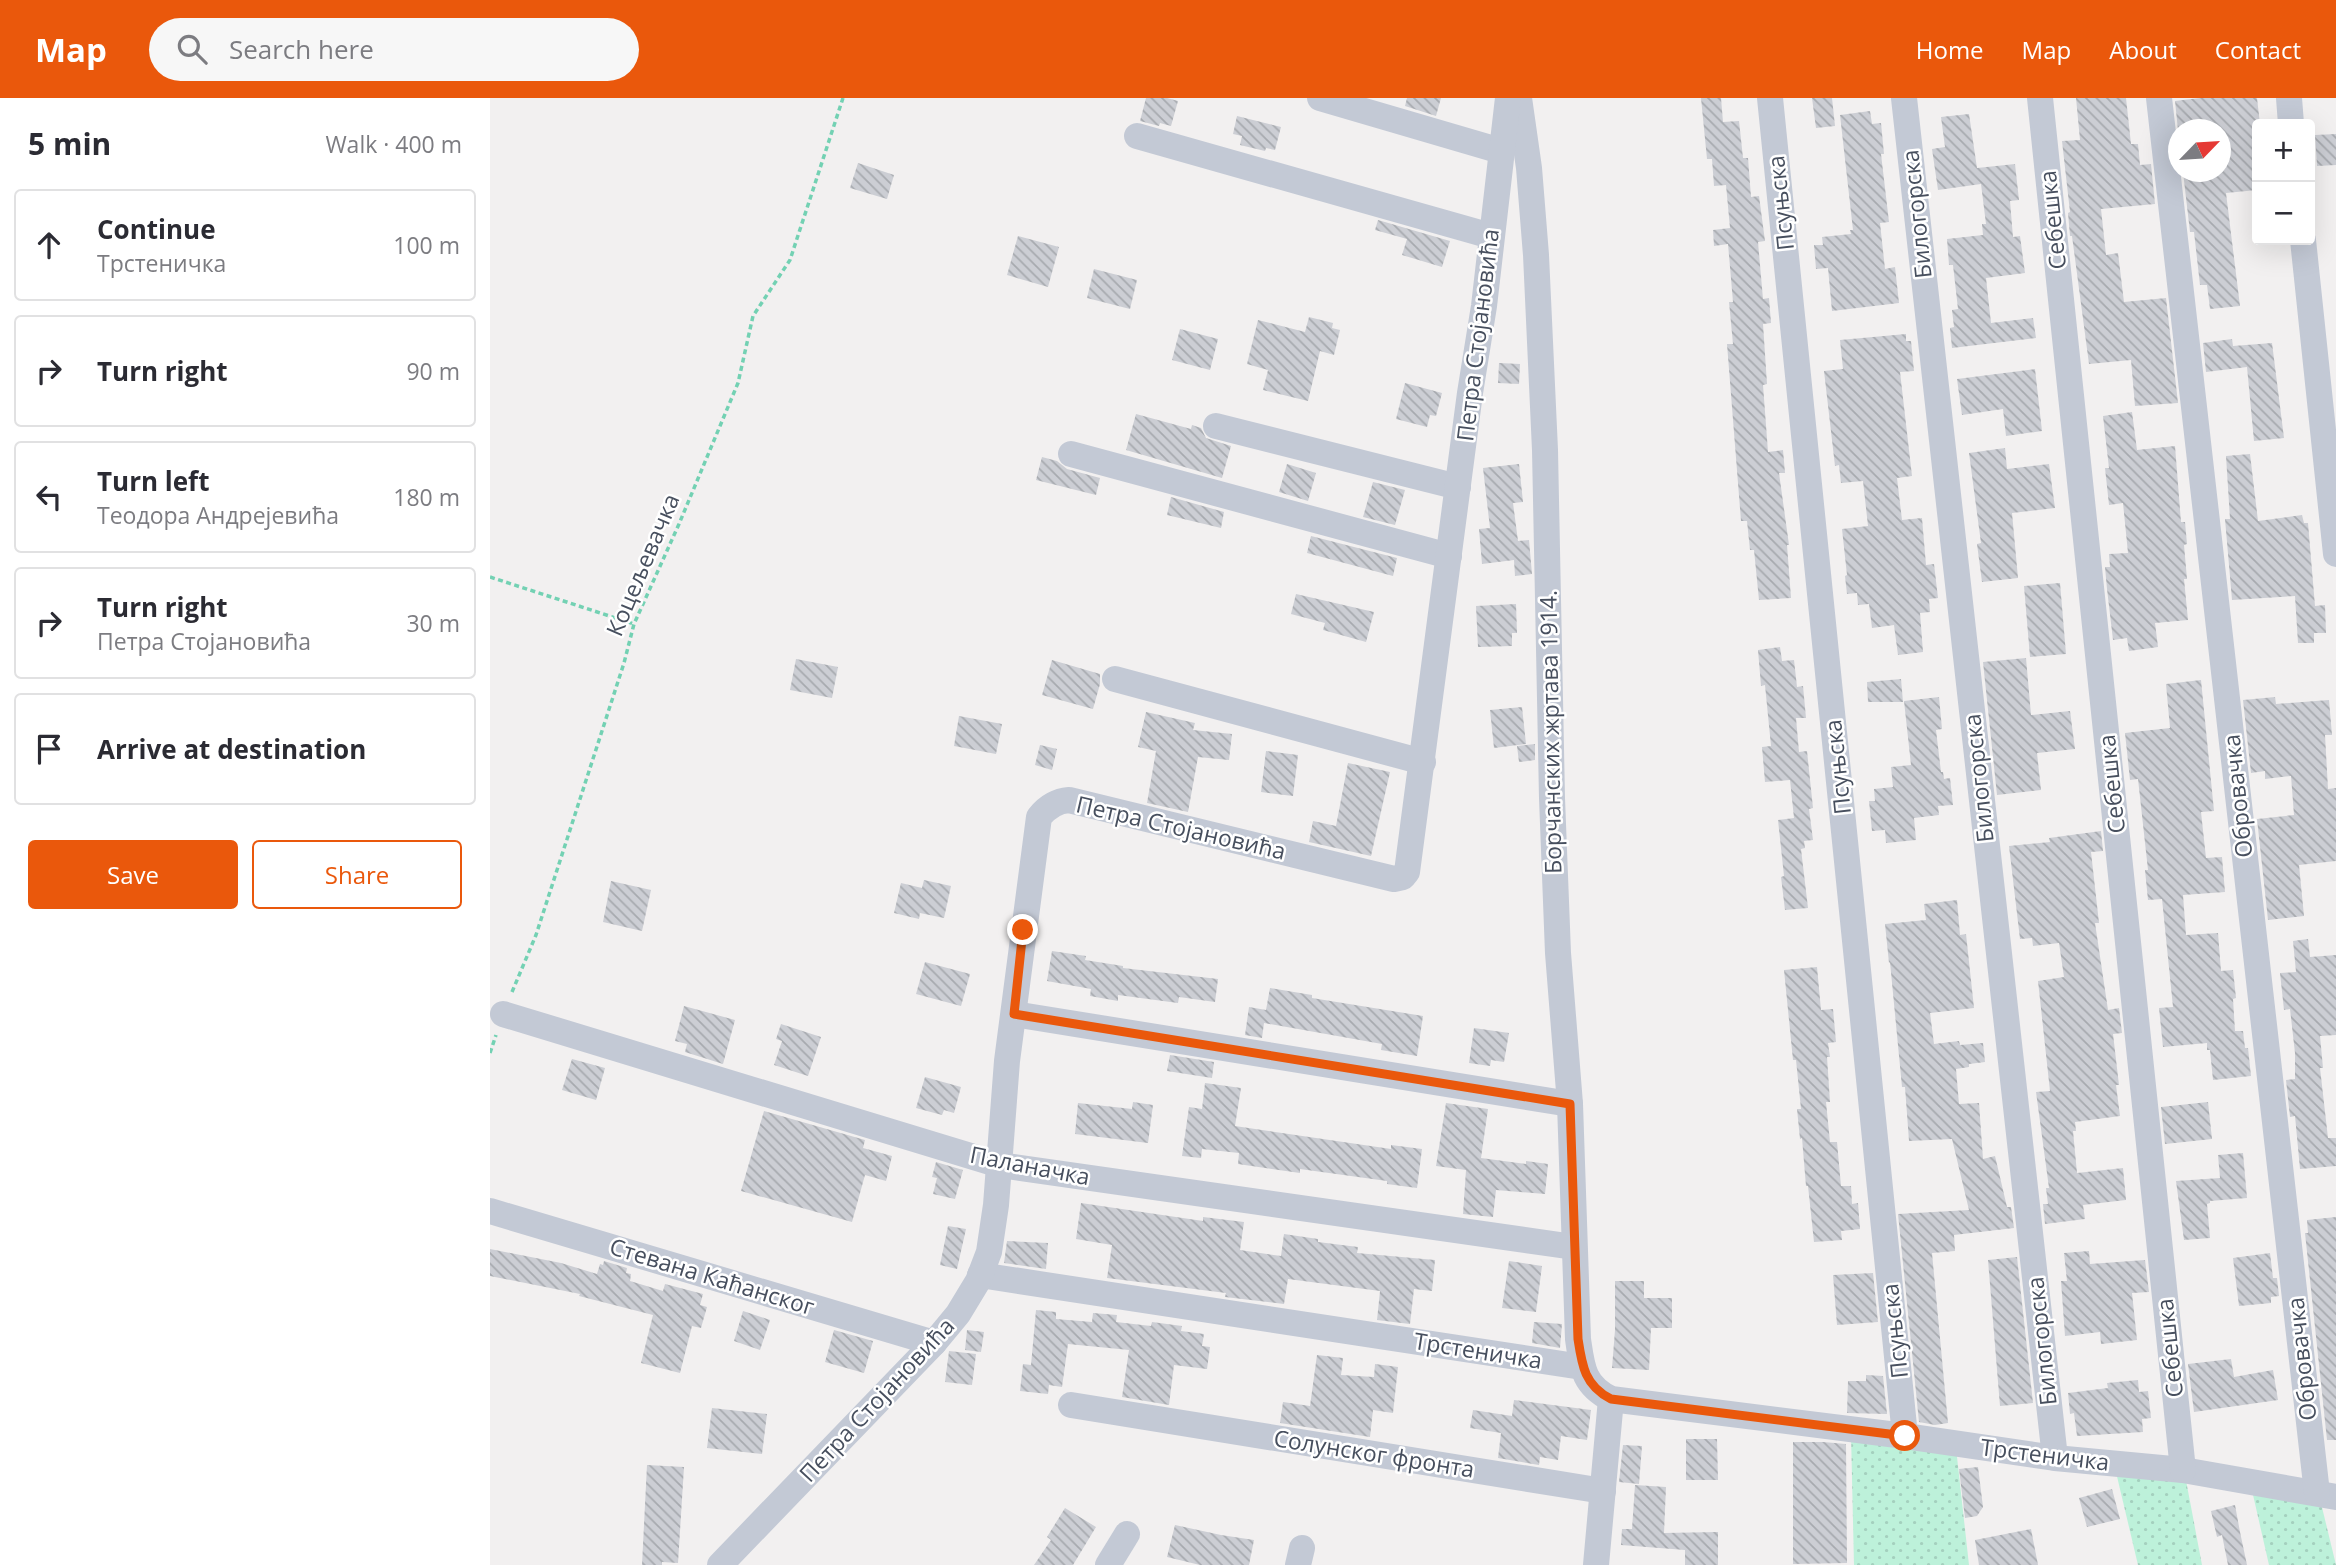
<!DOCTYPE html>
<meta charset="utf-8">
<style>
:root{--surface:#fff;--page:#f7f7f7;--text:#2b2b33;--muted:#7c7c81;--line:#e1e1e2;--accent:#ea580c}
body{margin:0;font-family:"Open Sans",sans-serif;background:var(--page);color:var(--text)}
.controls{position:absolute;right:21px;top:21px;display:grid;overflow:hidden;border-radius:7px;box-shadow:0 7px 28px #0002}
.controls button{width:63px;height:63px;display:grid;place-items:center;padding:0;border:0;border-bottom:2px solid var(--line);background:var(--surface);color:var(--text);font:35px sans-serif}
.compass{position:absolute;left:1678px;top:21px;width:63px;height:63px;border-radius:50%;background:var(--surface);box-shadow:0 7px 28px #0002;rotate:65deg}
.stop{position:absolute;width:21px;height:21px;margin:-16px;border:5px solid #ea580c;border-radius:50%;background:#fff}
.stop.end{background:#ea580c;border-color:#fff;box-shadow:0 2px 7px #0008}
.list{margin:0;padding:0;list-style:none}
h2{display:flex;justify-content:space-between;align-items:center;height:91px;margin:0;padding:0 28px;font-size:30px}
h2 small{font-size:23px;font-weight:400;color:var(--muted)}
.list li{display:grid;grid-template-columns:46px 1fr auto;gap:21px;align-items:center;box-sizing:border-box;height:112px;margin:0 14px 14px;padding:0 14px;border:2px solid var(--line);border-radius:7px}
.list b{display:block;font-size:26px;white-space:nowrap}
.list p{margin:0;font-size:23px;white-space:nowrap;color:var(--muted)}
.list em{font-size:23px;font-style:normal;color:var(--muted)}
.actions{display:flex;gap:14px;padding:21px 28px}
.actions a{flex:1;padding:16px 0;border:2px solid var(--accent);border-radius:7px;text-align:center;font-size:24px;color:var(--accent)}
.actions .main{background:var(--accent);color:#fff}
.icon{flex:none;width:38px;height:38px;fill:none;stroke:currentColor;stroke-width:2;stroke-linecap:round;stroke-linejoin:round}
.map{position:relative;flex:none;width:1846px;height:1467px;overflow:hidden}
header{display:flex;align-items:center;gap:42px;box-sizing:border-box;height:98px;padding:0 35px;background:var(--accent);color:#fff}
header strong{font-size:33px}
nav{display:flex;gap:38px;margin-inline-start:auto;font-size:24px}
.search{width:490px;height:63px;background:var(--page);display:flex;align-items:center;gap:18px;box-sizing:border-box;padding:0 24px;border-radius:38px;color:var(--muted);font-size:26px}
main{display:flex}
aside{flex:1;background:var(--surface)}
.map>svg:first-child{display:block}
</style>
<header>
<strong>Map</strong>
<div class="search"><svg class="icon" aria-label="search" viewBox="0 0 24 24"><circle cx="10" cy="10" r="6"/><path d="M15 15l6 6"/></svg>Search here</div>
<nav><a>Home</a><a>Map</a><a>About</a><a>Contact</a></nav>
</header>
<main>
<aside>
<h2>5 min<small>Walk · 400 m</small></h2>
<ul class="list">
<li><svg class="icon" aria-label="ahead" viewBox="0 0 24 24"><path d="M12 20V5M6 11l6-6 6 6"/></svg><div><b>Continue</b><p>Трстеничка</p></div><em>100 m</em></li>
<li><svg class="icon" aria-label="right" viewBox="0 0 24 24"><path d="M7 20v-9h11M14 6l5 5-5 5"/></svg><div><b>Turn right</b></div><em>90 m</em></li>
<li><svg class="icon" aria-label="left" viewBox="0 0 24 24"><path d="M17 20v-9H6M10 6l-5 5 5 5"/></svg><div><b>Turn left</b><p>Теодора Андрејевића</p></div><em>180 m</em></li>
<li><svg class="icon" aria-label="right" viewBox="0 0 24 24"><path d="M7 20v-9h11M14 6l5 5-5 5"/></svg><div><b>Turn right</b><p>Петра Стојановића</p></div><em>30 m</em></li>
<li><svg class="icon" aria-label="arrive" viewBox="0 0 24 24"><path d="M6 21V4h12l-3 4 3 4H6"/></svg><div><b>Arrive at destination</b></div></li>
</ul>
<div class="actions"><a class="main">Save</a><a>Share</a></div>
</aside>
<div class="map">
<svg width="1846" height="1467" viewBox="0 0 1846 1467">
<defs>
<pattern id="grass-dots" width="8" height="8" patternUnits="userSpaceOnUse" patternTransform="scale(1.75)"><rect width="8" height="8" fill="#bdf1da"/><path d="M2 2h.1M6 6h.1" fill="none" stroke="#a4d0be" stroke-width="1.8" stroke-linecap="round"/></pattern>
<pattern id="building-back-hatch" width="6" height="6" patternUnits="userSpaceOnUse" patternTransform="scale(1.75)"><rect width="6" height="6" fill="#ccced4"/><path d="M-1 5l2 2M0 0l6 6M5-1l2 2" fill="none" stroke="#a7aaaf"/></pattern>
</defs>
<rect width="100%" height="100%" fill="#f2f0f0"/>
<g fill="url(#grass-dots)">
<polygon points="1361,1336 1466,1350 1479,1467 1364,1467"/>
<polygon points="1625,1370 1695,1377 1712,1467 1648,1467"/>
<polygon points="1761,1388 1830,1401 1846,1467 1779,1467"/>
</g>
<g fill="url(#building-back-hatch)">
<polygon points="656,0 677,0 688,3 681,28 670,25 669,28 650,23"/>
<polygon points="917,0 951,0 946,18 915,8"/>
<polygon points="1211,0 1231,0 1233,24 1249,23 1253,60 1258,60 1261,99 1269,98 1275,143 1268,144 1273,201 1279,200 1281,225 1273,226 1277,286 1273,287 1278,354 1293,352 1295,375 1289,375 1299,447 1297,447 1301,500 1269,502 1264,452 1260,452 1257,423 1251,423 1237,246 1243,246 1239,204 1243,204 1238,146 1224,148 1223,132 1240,130 1236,87 1224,88 1222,61 1217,61"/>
<polygon points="1322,0 1342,0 1345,28 1326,30"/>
<polygon points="1586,0 1636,0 1641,46 1648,46 1650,67 1661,66 1665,106 1611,111 1616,157 1628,155 1634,204 1676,200 1688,305 1645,308 1641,262 1599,266 1582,138 1580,138 1578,115 1580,114 1572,43 1590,42"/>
<polygon points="1710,0 1767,0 1770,26 1767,26 1767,92 1736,95 1750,208 1720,211 1717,187 1710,187 1704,134 1700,134 1693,74 1731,74 1731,32 1688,32 1685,3"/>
<polygon points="1380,13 1382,26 1391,25 1394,56 1391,56 1399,124 1390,125 1395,171 1405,169 1409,205 1342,213 1338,170 1326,171 1324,147 1333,147 1332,139 1361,136 1360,132 1363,132 1350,17"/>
<polygon points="1479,16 1487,70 1525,66 1529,102 1520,103 1523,139 1530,138 1535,175 1496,180 1501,225 1543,220 1546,240 1462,250 1460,230 1464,229 1462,212 1468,211 1463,167 1459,167 1457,141 1493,137 1492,126 1496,126 1491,86 1448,92 1442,51 1455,49 1451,19"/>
<polygon points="747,18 791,29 785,52 776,50 775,53 750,47 752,38 743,36"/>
<polygon points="1846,36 1846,67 1827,68 1825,37"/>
<polygon points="368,65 404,77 397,101 360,90"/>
<polygon points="888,122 960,143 952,169 912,157 917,141 885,132"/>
<polygon points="528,138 569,149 558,189 517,177"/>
<polygon points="604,171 647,182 640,211 597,200"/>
<polygon points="819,219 843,225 842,230 850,232 844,257 830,253 818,303 773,292 778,272 757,266 768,222 815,234"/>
<polygon points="690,231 728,241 720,272 682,262"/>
<polygon points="1416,236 1416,243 1421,243 1424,273 1410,274 1422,378 1407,380 1412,422 1432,420 1436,467 1444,466 1448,500 1439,501 1440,514 1430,515 1433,554 1408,557 1404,527 1382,530 1379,506 1368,507 1367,495 1357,496 1355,478 1357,477 1352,431 1378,428 1373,383 1351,385 1349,367 1345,368 1334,273 1353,271 1350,242"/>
<polygon points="1742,241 1743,248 1782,245 1794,340 1764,343 1757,269 1716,274 1713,245"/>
<polygon points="1009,265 1030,266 1029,286 1008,285"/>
<polygon points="1545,271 1552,333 1516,338 1513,311 1472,317 1467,281"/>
<polygon points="915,285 952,295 946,318 940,317 937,329 906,321"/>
<polygon points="1642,314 1647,352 1685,348 1691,424 1695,424 1697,446 1694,447 1697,481 1694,481 1698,522 1665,525 1668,549 1639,553 1637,540 1623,542 1617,491 1615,469 1620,469 1619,456 1638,455 1633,405 1619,407 1615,370 1619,370 1613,318"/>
<polygon points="646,316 701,331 702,327 711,330 716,340 741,348 732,380 636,352"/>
<polygon points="1515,350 1517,371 1559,366 1565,410 1522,415 1528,480 1492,484 1487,446 1491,445 1479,355"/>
<polygon points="1760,356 1768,423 1812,417 1814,425 1818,425 1825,508 1835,507 1836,535 1824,535 1824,545 1808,545 1805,498 1742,502 1735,421 1740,421 1736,358"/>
<polygon points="552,359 567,363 577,371 610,380 606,397 546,382"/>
<polygon points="797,366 826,375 818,403 789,394"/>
<polygon points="1029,366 1033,404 1023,405 1028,443 1039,442 1042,476 1025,478 1024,462 992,466 989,431 1000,430 993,370"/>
<polygon points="883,384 915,392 905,427 873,419"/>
<polygon points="681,399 734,414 731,430 677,417"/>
<polygon points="821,438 907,460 903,478 817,455"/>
<polygon points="1570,485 1576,556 1540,559 1534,488"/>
<polygon points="806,496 884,514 876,544 833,532 835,525 801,516"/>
<polygon points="1026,506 1027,535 1022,535 1022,548 988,549 986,508"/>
<polygon points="1290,549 1292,563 1304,562 1307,589 1313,588 1316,620 1306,620 1309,654 1317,653 1323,710 1319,711 1323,742 1314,743 1315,750 1311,751 1318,810 1295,812 1291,779 1294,778 1288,722 1304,720 1300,682 1275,684 1272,649 1281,648 1275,587 1271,588 1268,552"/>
<polygon points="1536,560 1541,617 1580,613 1585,651 1547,655 1551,692 1507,697 1493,564"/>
<polygon points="306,561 348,569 342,600 300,592"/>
<polygon points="562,562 610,576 610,586 603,611 552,597"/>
<polygon points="1411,581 1413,604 1378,604 1377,584"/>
<polygon points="1711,582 1724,713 1711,714 1716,760 1732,759 1735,794 1693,797 1696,837 1728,835 1731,873 1743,872 1746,900 1743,901 1745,933 1753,933 1755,950 1758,950 1761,978 1723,982 1720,952 1717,952 1717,945 1673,949 1669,910 1683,909 1672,801 1658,802 1655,772 1658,772 1648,681 1640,682 1635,635 1680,630 1676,586"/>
<polygon points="1449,599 1452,631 1446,632 1451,674 1453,674 1454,681 1460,680 1463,707 1448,708 1449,717 1424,720 1426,742 1396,745 1395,732 1382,733 1379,703 1385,703 1384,691 1403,689 1401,669 1421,667 1414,603"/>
<polygon points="1785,599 1786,606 1839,602 1842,637 1835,637 1838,691 1846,690 1846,763 1809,767 1814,818 1778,822 1767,721 1804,717 1801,678 1775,681 1775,673 1761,675 1753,602"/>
<polygon points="1032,609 1036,646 1004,650 1000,612"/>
<polygon points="656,614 705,625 703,632 742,636 739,662 708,659 698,714 657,705 666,653 648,649"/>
<polygon points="469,618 512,626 506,656 464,648"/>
<polygon points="1045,646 1045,662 1029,664 1027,648"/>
<polygon points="550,647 567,651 562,672 545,667"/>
<polygon points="776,653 808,657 803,698 771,694"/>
<polygon points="858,665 900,674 881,758 819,744 823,723 846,728"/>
<polygon points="1611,733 1613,753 1601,754 1609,825 1605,825 1618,912 1629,910 1632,935 1623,936 1629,987 1626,987 1630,1018 1585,1024 1586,1033 1583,1033 1587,1075 1633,1070 1636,1102 1593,1107 1595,1121 1555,1126 1553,1106 1558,1106 1556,1090 1559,1090 1546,994 1560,993 1548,883 1574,879 1569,845 1543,848 1542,840 1530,841 1519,748 1560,744 1559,740"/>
<polygon points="434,782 461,788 454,820 430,815 429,821 404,815 411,785 432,790"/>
<polygon points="121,783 161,792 152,833 113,824"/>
<polygon points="1467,802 1470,837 1476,836 1484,910 1440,915 1444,946 1469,943 1470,947 1493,945 1495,964 1479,966 1479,969 1466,971 1469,1006 1489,1005 1493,1061 1505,1058 1517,1109 1521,1109 1524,1130 1464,1137 1465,1153 1442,1155 1458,1325 1445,1327 1429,1324 1408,1116 1479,1112 1462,1041 1419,1043 1415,989 1412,989 1400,864 1399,865 1395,826 1436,822 1434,806"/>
<polygon points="1818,841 1820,859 1846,857 1846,937 1830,938 1833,970 1830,970 1838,1040 1846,1040 1846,1068 1810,1071 1805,1018 1800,1019 1796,982 1805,981 1805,955 1800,911 1794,912 1790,875 1806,874 1803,843"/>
<polygon points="562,853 596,858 595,862 633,868 633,870 728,881 725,904 689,899 688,905 628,897 628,903 600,898 601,891 557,883"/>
<polygon points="435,864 480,876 471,908 426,896"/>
<polygon points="1327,869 1331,912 1343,911 1346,944 1338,945 1340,959 1337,959 1340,1004 1336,1004 1340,1044 1347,1044 1351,1088 1361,1088 1362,1106 1368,1105 1370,1131 1351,1133 1352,1142 1324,1144 1318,1088 1316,1088 1312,1040 1310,1041 1307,1011 1311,1011 1306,962 1303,962 1294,872"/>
<polygon points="780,890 822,897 822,900 933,918 927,958 891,952 892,946 774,925 772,940 755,937 759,909 776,912"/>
<polygon points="194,908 245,922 233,966 195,954 197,946 185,943"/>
<polygon points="291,926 331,939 318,978 284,967 292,943 286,941"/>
<polygon points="984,930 1019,935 1014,964 1001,962 1000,968 979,965"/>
<polygon points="680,957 724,964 722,980 677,973"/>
<polygon points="82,961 115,970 106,1002 72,992"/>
<polygon points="435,979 471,989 464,1015 454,1012 452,1017 426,1010"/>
<polygon points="715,985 751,990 745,1028 901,1051 901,1047 932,1051 927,1090 897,1086 897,1083 810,1071 810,1075 748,1066 749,1055 712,1051 711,1060 692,1058 699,1009 712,1011"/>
<polygon points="643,1004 663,1007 658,1045 585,1036 588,1005 642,1011"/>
<polygon points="1718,1004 1722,1041 1675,1046 1671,1009"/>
<polygon points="956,1005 998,1011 991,1060 1036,1066 1036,1063 1058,1066 1055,1096 1006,1092 1003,1119 973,1116 976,1072 946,1068"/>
<polygon points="274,1013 375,1042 373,1050 402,1058 396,1083 375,1077 362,1124 251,1093"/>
<polygon points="1753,1055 1757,1100 1720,1103 1720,1105 1717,1106 1720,1140 1694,1142 1686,1083 1730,1080 1728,1057"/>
<polygon points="446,1064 473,1072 465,1101 443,1096 447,1080 442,1079"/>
<polygon points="591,1105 713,1123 713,1119 754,1124 750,1152 791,1158 794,1136 828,1141 828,1144 868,1149 867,1155 945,1162 942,1193 924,1191 920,1226 887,1222 890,1193 798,1181 794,1206 735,1199 736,1195 617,1180 622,1147 586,1141"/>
<polygon points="1846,1119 1846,1342 1837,1342 1815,1135 1818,1135 1817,1122"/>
<polygon points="458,1128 476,1131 467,1171 450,1167"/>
<polygon points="517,1143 558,1145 556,1171 514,1165"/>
<polygon points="0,1151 71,1165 107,1176 110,1166 113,1167 114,1163 137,1170 136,1175 141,1176 140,1183 173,1193 175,1186 213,1196 210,1207 217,1209 211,1230 202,1228 190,1275 151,1265 163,1217 89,1198 90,1196 0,1178"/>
<polygon points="1599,1153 1600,1166 1655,1162 1659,1194 1642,1195 1647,1242 1611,1246 1610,1234 1575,1238 1571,1183 1577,1183 1574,1155"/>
<polygon points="1780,1155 1783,1180 1787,1180 1789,1198 1781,1199 1781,1205 1749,1208 1743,1160"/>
<polygon points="1527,1159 1543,1305 1510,1308 1498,1162"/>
<polygon points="1019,1163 1052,1168 1046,1214 1012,1210"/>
<polygon points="1383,1175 1388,1224 1347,1227 1343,1177"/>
<polygon points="1125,1183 1154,1183 1154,1200 1182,1200 1182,1230 1161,1230 1159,1272 1122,1270 1125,1232"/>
<polygon points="546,1212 566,1214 566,1221 602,1224 603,1215 627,1217 626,1224 661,1228 662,1224 692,1228 691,1233 714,1236 712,1248 720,1249 717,1271 684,1267 679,1307 632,1299 639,1252 578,1246 572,1289 559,1287 558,1296 530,1293 533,1266 541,1267"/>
<polygon points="253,1213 280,1222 270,1252 244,1243"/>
<polygon points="1044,1224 1072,1226 1070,1250 1042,1245"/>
<polygon points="344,1232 383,1243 374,1275 335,1264"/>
<polygon points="477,1232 494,1234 491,1254 475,1252"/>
<polygon points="459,1253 486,1256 482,1287 455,1284"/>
<polygon points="827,1257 853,1260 851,1277 884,1279 885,1266 908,1269 903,1315 883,1312 880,1339 790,1325 793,1304 820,1308"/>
<polygon points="1741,1261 1744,1279 1783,1272 1788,1302 1704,1314 1698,1266"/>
<polygon points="1376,1277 1393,1278 1397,1316 1357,1315 1358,1283 1376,1283"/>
<polygon points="1648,1282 1649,1294 1658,1293 1661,1320 1652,1321 1653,1334 1587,1338 1584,1315 1580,1316 1578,1295 1618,1290 1617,1285"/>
<polygon points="1024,1302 1101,1312 1097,1342 1071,1338 1068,1362 1050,1359 1049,1367 1008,1360 1011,1335 980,1330 983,1312 1022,1318"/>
<polygon points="222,1310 277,1316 272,1356 217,1350"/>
<polygon points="1196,1341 1227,1341 1228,1382 1196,1382"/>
<polygon points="1303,1344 1333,1344 1356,1346 1357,1465 1303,1466"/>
<polygon points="1133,1347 1152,1348 1149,1386 1129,1384"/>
<polygon points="157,1367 194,1369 188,1465 172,1464 172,1467 152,1467"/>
<polygon points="1488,1369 1493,1409 1487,1418 1475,1420 1469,1371"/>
<polygon points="1145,1387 1176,1389 1174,1435 1228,1434 1228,1467 1195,1467 1195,1452 1131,1447 1132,1431 1142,1431"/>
<polygon points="1622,1391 1630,1421 1597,1429 1589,1400"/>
<polygon points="1745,1407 1750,1434 1757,1467 1738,1467 1732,1437 1727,1439 1721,1413"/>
<polygon points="575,1410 606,1429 583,1467 544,1467 561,1442 557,1439"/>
<polygon points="685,1427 731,1437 764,1442 759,1467 710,1467 677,1459"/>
<polygon points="1541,1431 1548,1467 1489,1467 1485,1442"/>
</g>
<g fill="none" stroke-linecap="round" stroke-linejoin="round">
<g stroke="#73d1b3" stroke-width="3.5" stroke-dasharray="5 3.5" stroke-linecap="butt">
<polyline points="0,479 144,526"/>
<polyline points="22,894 46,837 134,565 144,526 189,426 248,285 263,218 300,162 353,0"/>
<polyline points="0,955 6,937"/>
</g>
<g stroke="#c3c9d5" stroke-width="26">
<polyline points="830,0 1011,53"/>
<path d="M1029,0L1039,70L1046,157L1055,352L1062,700L1068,855L1080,1006L1088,1241C1092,1269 1093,1287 1121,1301L1415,1338L1565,1360L1693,1372L1846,1399"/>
<polyline points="1280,0 1415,1338"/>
<polyline points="1414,0 1565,1360"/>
<polyline points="1550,0 1693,1372"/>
<polyline points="1669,0 1827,1395"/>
<polyline points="1799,0 1801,26"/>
<polyline points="647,38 1001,138"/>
<polyline points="1813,142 1846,456"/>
<polyline points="726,328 968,389"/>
<polyline points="581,356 959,458"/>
<polyline points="625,581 933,664"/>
<polyline points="13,916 510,1067 1084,1149"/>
<polyline points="524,916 1080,1006"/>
<polyline points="0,1113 444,1245"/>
<polyline points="490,1177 1092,1269"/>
<polyline points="581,1307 1113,1393"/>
<path d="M230,1467L444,1245L468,1216L488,1183L499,1154L506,1107L517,963L549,719C557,709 566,703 579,702L904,781L913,779L917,774L980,295L994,208L1018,0"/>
<polyline points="618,1467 637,1436"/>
<polyline points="808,1467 812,1450"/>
<polyline points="1106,1467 1121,1301"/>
</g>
</g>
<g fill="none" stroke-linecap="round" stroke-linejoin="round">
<path stroke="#ea580c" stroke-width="9" d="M533,832L524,916L1080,1006L1088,1241C1092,1268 1095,1288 1121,1301L1415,1338"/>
</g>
<g text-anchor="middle" stroke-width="5" stroke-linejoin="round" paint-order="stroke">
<g font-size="23" fill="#474f5e" stroke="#fff">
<text transform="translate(1291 105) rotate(-96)" y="8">Псуњска</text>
<text transform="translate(1427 116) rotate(-96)" y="8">Билогорска</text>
<text transform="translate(1563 122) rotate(-96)" y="8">Себешка</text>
<text transform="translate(988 237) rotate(-83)" y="8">Петра Стојановића</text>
<text transform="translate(153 467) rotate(-67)" y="8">Коцељевачка</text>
<text transform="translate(1061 634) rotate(-91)" y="8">Борчанских жртава 1914.</text>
<text transform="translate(1348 669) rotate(-96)" y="8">Псуњска</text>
<text transform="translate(1489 680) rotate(-96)" y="8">Билогорска</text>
<text transform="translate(1622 686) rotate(-96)" y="8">Себешка</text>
<text transform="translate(1748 698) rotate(-96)" y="8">Обровачка</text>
<text transform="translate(691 730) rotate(13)" y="8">Петра Стојановића</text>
<text transform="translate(540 1068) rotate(11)" y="8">Паланачка</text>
<text transform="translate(222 1179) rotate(17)" y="8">Стевана Каћанског</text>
<text transform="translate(1405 1233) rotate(-96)" y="8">Псуњска</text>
<text transform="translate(1552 1243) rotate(-96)" y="8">Билогорска</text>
<text transform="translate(1680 1250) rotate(-96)" y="8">Себешка</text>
<text transform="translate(988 1253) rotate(9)" y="8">Трстеничка</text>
<text transform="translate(1812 1261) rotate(-96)" y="8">Обровачка</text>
<text transform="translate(387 1302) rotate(-47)" y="8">Петра Стојановића</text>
<text transform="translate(884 1356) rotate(9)" y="8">Солунског фронта</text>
<text transform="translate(1555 1357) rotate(7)" y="8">Трстеничка</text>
</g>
</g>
</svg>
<div class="controls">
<button>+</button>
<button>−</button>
</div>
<svg class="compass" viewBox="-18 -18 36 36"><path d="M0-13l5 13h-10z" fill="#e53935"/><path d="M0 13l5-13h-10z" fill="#7c7c81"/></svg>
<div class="stop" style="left:1415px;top:1338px"></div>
<div class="stop end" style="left:533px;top:832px"></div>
</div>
</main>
